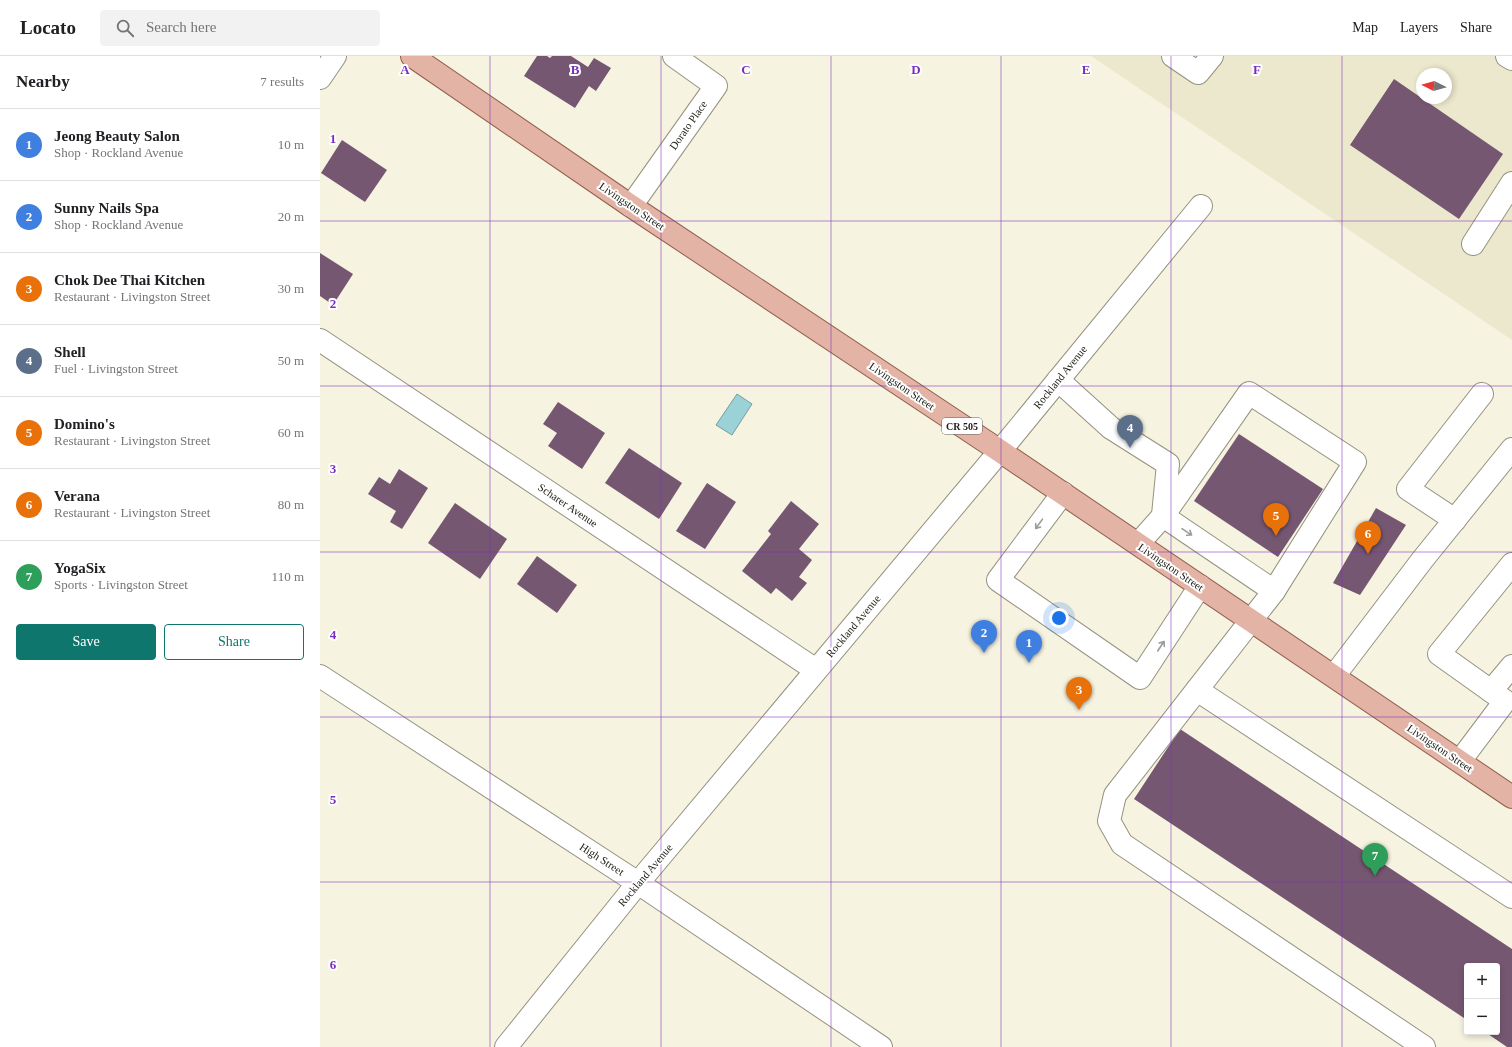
<!DOCTYPE html>
<meta charset="utf-8">
<style>
:root{--surface:#fff;--page:#f2f2f2;--text:#202124;--muted:#757577;--line:#e0e0e0;--accent:#0f766e}
body{margin:0;font-family:"Times New Roman",serif;background:var(--page);color:var(--text)}
.controls{position:absolute;right:12px;bottom:12px;display:grid;overflow:hidden;border-radius:4px;box-shadow:0 2px 6px #0003}
.controls button{width:36px;height:36px;display:grid;place-items:center;padding:0;border:0;border-bottom:1px solid var(--line);background:var(--surface);color:var(--text);font:20px sans-serif}
.compass{position:absolute;left:1096px;top:12px;width:36px;height:36px;border-radius:50%;background:var(--surface);box-shadow:0 2px 6px #0003;rotate:275deg}
.you{position:absolute;left:739px;top:562px;width:14px;height:14px;margin:-10px;border:3px solid #fff;border-radius:50%;background:#1a73e8;box-shadow:0 0 0 6px #1a73e833}
.badge{display:grid;place-items:center;width:26px;height:26px;border-radius:50%;background:var(--accent);color:#fff;font-size:13px;font-weight:700}
.pin{position:absolute;translate:-50% -33px;filter:drop-shadow(0 1px 2px #0008)}
.pin::after{content:'';position:absolute;top:21px;width:14px;height:12px;background:inherit;clip-path:polygon(0 0,100% 0,50% 100%)}
.list{margin:0;padding:0;list-style:none}
h2{display:flex;justify-content:space-between;align-items:center;height:52px;margin:0;padding:0 16px;font-size:17px}
h2 small{font-size:13px;font-weight:400;color:var(--muted)}
.list li{display:grid;grid-template-columns:26px 1fr auto;gap:12px;align-items:center;box-sizing:border-box;height:72px;padding:0 16px;border-top:1px solid var(--line)}
.list b{display:block;font-size:15px;white-space:nowrap}
.list p{margin:0;font-size:13px;white-space:nowrap;color:var(--muted)}
.list em{font-size:13px;font-style:normal;color:var(--muted)}
.actions{display:flex;gap:8px;padding:12px 16px}
.actions a{flex:1;padding:9px 0;border:1px solid var(--accent);border-radius:4px;text-align:center;font-size:14px;color:var(--accent)}
.actions .main{background:var(--accent);color:#fff}
.icon{flex:none;width:22px;height:22px;fill:none;stroke:currentColor;stroke-width:2;stroke-linecap:round;stroke-linejoin:round}
.map{position:relative;flex:none;width:1192px;height:991px;overflow:hidden}
header{display:flex;align-items:center;gap:24px;box-sizing:border-box;height:56px;padding:0 20px;background:var(--surface);border-bottom:1px solid var(--line)}
header strong{font-size:19px}
nav{display:flex;gap:22px;margin-inline-start:auto;font-size:14px}
.search{width:280px;height:36px;background:var(--page);display:flex;align-items:center;gap:10px;box-sizing:border-box;padding:0 14px;border-radius:4px;color:var(--muted);font-size:15px}
main{display:flex}
aside{flex:1;background:var(--surface)}
.map>svg:first-child{display:block}
</style>
<header>
<strong>Locato</strong>
<div class="search"><svg class="icon" aria-label="search" viewBox="0 0 24 24"><circle cx="10" cy="10" r="6"/><path d="M15 15l6 6"/></svg>Search here</div>
<nav><a>Map</a><a>Layers</a><a>Share</a></nav>
</header>
<main>
<aside>
<h2>Nearby<small>7 results</small></h2>
<ul class="list">
<li><span class="badge" style="background:#3f7fe0">1</span><div><b>Jeong Beauty Salon</b><p>Shop · Rockland Avenue</p></div><em>10 m</em></li>
<li><span class="badge" style="background:#3f7fe0">2</span><div><b>Sunny Nails Spa</b><p>Shop · Rockland Avenue</p></div><em>20 m</em></li>
<li><span class="badge" style="background:#e8710a">3</span><div><b>Chok Dee Thai Kitchen</b><p>Restaurant · Livingston Street</p></div><em>30 m</em></li>
<li><span class="badge" style="background:#5c6f8a">4</span><div><b>Shell</b><p>Fuel · Livingston Street</p></div><em>50 m</em></li>
<li><span class="badge" style="background:#e8710a">5</span><div><b>Domino's</b><p>Restaurant · Livingston Street</p></div><em>60 m</em></li>
<li><span class="badge" style="background:#e8710a">6</span><div><b>Verana</b><p>Restaurant · Livingston Street</p></div><em>80 m</em></li>
<li><span class="badge" style="background:#2e9e5b">7</span><div><b>YogaSix</b><p>Sports · Livingston Street</p></div><em>110 m</em></li>
</ul>
<div class="actions"><a class="main">Save</a><a>Share</a></div>
</aside>
<div class="map">
<svg width="1192" height="991" viewBox="0 0 1192 991">
<rect width="100%" height="100%" fill="#f6f3e0"/>
<path fill="#ece8cd" fill-rule="evenodd" d="M771,0H1192V284ZM1102,18H1126V42H1102Z"/>
<polygon fill="#9ad2d7" stroke="#769d9e" points="417,338 432,348 412,379 396,369"/>
<g fill="#765772">
<polygon points="217,0 227,0 230,2 232,0 251,0 268,11 274,2 291,12 276,35 269,30 255,52 204,20"/>
<polygon points="1074,23 1183,98 1139,163 1030,89"/>
<polygon points="22,84 67,114 45,146 1,117"/>
<polygon points="0,197 33,218 13,249 0,240"/>
<polygon points="238,346 285,377 262,413 228,390 237,377 223,368"/>
<polygon points="919,378 1003,433 958,501 874,445"/>
<polygon points="309,392 362,427 339,463 285,427"/>
<polygon points="79,413 108,432 82,473 70,466 76,455 48,438 59,421 70,428"/>
<polygon points="387,427 416,446 385,493 356,475"/>
<polygon points="471,445 499,468 479,493 492,504 479,521 487,527 472,545 456,532 451,538 422,515 451,478 448,475"/>
<polygon points="135,447 187,483 160,523 108,487"/>
<polygon points="1056,452 1086,469 1040,539 1013,527"/>
<polygon points="217,500 257,529 237,557 197,528"/>
<polygon points="860,673 1192,893 1192,991 1187,991 1165,976 1177,976 1177,910 1147,910 1147,964 814,743"/>
</g>
<g fill="none" stroke-linecap="round" stroke-linejoin="round">
<g stroke="#959280" stroke-width="24">
<g id="minor">
<polyline points="853,0 878,17 892,0"/>
<polyline points="1187,0 1192,3"/>
<polyline points="0,22 15,0"/>
<polyline points="311,150 396,30 354,0"/>
<polyline points="1153,188 1192,127"/>
<polyline points="0,284 496,614"/>
<polyline points="738,324 791,372 848,408 843,459"/>
<polyline points="743,437 678,524 820,622 880,530"/>
<polyline points="843,460 929,337 1035,406 954,535"/>
<polyline points="1135,464 1088,433 1162,338"/>
<polyline points="818,488 843,460 954,535 795,739 789,765 802,788 1104,991"/>
<polyline points="0,620 318,827 561,991"/>
<polyline points="1014,620 1103,503 1192,393"/>
<polyline points="877,634 1192,841"/>
<polyline points="1171,635 1192,610"/>
<polyline points="1140,705 1185,645 1119,598 1192,508"/>
<polyline points="186,991 318,827 680,395 881,150"/>
</g>
</g>
<g stroke="#935e4d" stroke-width="24">
<polyline id="major" points="92,0 311,150 680,395 1192,741"/>
</g>
<use href="#minor" stroke="#fff" stroke-width="22"/>
<use href="#major" stroke="#e3b3a5" stroke-width="22"/>
</g>
<defs><path id="oneway-shaft" d="M-6 0H5M1.5-3L5.5 0L1.5 3" fill="none" stroke-width="1.6" stroke-linecap="round" stroke-linejoin="round"/></defs>
<g stroke="#9b9b98">
<use href="#oneway-shaft" transform="translate(719 468) rotate(126)"/>
<use href="#oneway-shaft" transform="translate(867 476) rotate(34)"/>
<use href="#oneway-shaft" transform="translate(841 590) rotate(-57)"/>
</g>
<path fill="none" stroke="#7b2cbf" stroke-width="1" stroke-opacity="0.55" d="M170,0V991M341,0V991M511,0V991M681,0V991M851,0V991M1022,0V991M0,165H1192M0,330H1192M0,496H1192M0,661H1192M0,826H1192"/>
<g text-anchor="middle" stroke-width="4" stroke-linejoin="round" paint-order="stroke">
<rect fill="#fff" stroke="#64635e" stroke-width="1" x="622" y="362" width="40" height="16" rx="3"/>
<g font-size="10" font-weight="bold" fill="#212019">
<text x="642" y="374">CR 505</text>
</g>
<g font-size="11" fill="#212019" stroke="#fff">
<text transform="translate(368 69) rotate(-55)" y="4">Dorato Place</text>
<text transform="translate(312 150) rotate(34)" y="4">Livingston Street</text>
<text transform="translate(740 321) rotate(-51)" y="4">Rockland Avenue</text>
<text transform="translate(582 330) rotate(34)" y="4">Livingston Street</text>
<text transform="translate(248 449) rotate(34)" y="4">Scharer Avenue</text>
<text transform="translate(851 511) rotate(34)" y="4">Livingston Street</text>
<text transform="translate(533 570) rotate(-50)" y="4">Rockland Avenue</text>
<text transform="translate(1120 692) rotate(34)" y="4">Livingston Street</text>
<text transform="translate(282 803) rotate(33)" y="4">High Street</text>
<text transform="translate(325 819) rotate(-50)" y="4">Rockland Avenue</text>
</g>
</g>
<g font-size="13" text-anchor="middle" font-weight="bold" fill="#7b2cbf" stroke="#fff" stroke-width="4" stroke-linejoin="round" paint-order="stroke">
<text x="85" y="18">A</text>
<text x="255" y="18">B</text>
<text x="426" y="18">C</text>
<text x="596" y="18">D</text>
<text x="766" y="18">E</text>
<text x="937" y="18">F</text>
<text x="13" y="87">1</text>
<text x="13" y="252">2</text>
<text x="13" y="417">3</text>
<text x="13" y="583">4</text>
<text x="13" y="748">5</text>
<text x="13" y="913">6</text>
</g>
</svg>
<div class="controls">
<button>+</button>
<button>−</button>
</div>
<svg class="compass" viewBox="-18 -18 36 36"><path d="M0-13l5 13h-10z" fill="#e53935"/><path d="M0 13l5-13h-10z" fill="#757577"/></svg>
<div class="you"></div>
<div class="pin badge" style="left:709px;top:607px;background:#3f7fe0">1</div>
<div class="pin badge" style="left:664px;top:597px;background:#3f7fe0">2</div>
<div class="pin badge" style="left:759px;top:654px;background:#e8710a">3</div>
<div class="pin badge" style="left:810px;top:392px;background:#5c6f8a">4</div>
<div class="pin badge" style="left:956px;top:480px;background:#e8710a">5</div>
<div class="pin badge" style="left:1048px;top:498px;background:#e8710a">6</div>
<div class="pin badge" style="left:1055px;top:820px;background:#2e9e5b">7</div>
</div>
</main>
